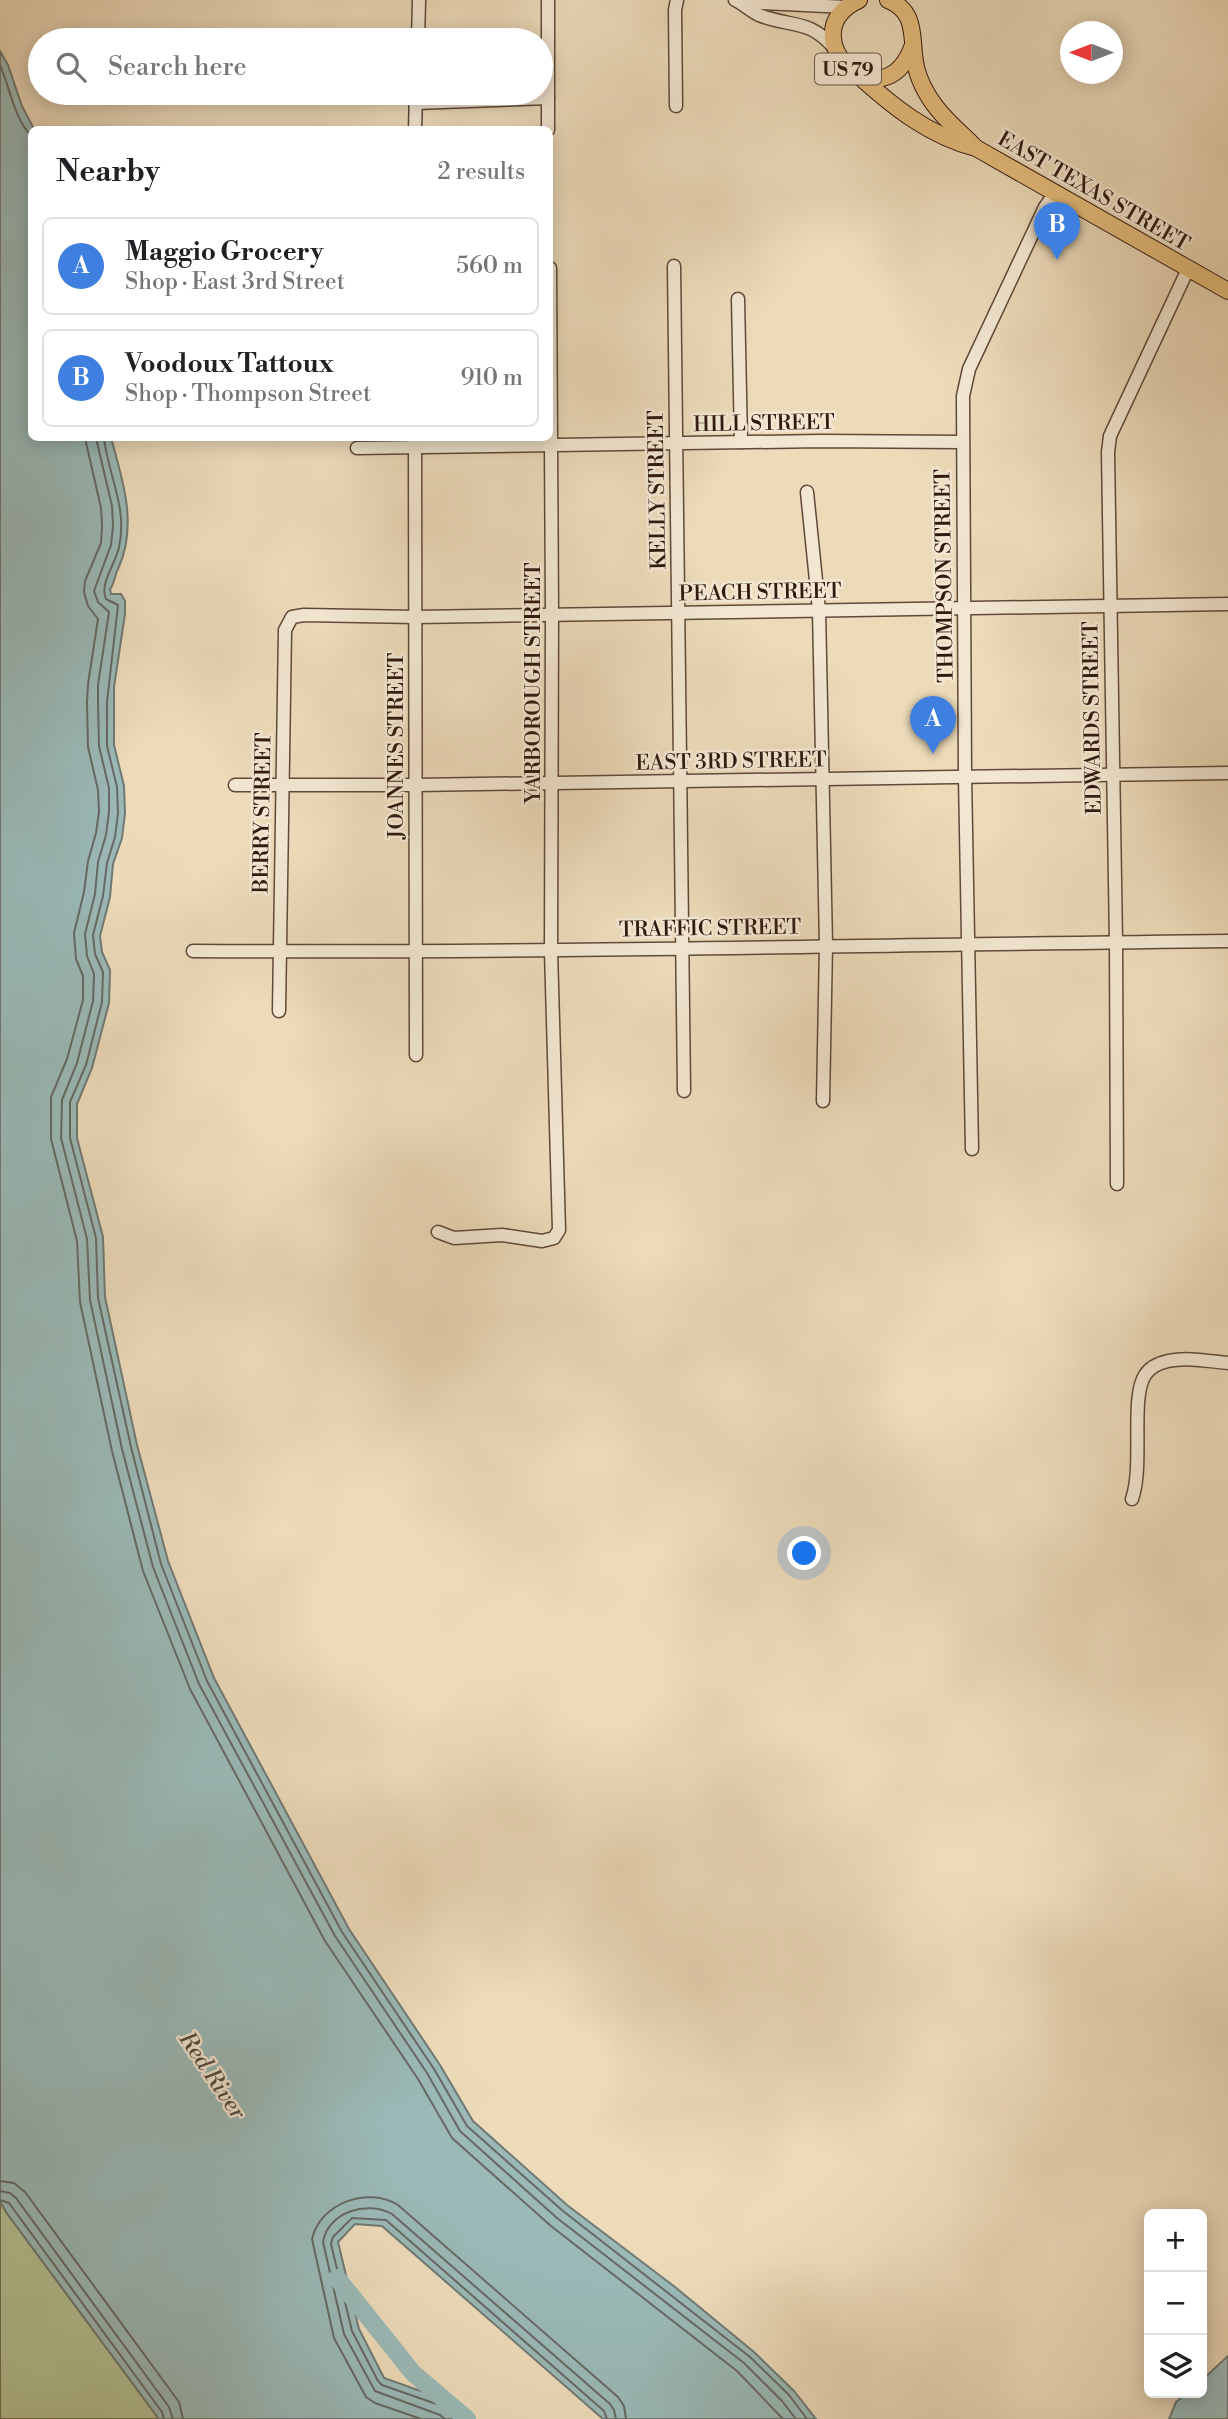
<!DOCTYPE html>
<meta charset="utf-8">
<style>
:root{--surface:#fff;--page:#f2f2f2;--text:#202124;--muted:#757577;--line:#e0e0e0;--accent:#0b8043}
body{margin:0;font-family:"Libre Bodoni",serif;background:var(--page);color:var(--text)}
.controls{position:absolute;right:21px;bottom:21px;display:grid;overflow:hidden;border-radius:10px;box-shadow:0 4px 18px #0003}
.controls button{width:63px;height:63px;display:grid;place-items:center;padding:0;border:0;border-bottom:2px solid var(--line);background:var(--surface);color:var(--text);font:35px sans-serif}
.compass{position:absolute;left:1060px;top:21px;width:63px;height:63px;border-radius:50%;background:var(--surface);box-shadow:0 4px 18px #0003;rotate:270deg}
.you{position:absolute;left:805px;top:1554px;width:24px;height:24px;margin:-18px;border:5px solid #fff;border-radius:50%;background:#1a73e8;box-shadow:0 0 0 10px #1a73e833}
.badge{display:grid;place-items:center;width:46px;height:46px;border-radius:50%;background:var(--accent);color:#fff;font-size:23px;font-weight:700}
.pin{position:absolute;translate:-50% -58px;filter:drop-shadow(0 2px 4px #0008)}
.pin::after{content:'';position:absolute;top:37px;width:24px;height:21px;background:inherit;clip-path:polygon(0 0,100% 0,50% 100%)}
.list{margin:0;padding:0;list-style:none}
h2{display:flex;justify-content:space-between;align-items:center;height:91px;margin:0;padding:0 28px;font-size:30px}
h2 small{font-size:23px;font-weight:400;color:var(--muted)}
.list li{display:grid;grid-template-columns:46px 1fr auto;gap:21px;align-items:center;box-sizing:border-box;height:98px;margin:0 14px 14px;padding:0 14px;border:2px solid var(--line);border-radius:10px}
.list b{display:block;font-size:26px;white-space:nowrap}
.list p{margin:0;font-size:23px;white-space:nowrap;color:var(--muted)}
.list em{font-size:23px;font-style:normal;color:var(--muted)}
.icon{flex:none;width:38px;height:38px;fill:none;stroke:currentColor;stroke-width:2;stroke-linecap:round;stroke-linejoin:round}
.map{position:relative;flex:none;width:1228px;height:2419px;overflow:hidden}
.search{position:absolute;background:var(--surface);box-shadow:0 4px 18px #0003;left:28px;top:28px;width:525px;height:77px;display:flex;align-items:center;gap:18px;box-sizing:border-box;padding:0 24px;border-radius:38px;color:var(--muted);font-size:26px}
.panel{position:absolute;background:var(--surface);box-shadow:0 4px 18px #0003;left:28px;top:126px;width:525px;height:315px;border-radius:10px}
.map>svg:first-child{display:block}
</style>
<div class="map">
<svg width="1228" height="2419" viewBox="0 0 1228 2419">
<rect width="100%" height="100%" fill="#ecdab9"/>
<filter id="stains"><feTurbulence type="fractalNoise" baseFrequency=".00286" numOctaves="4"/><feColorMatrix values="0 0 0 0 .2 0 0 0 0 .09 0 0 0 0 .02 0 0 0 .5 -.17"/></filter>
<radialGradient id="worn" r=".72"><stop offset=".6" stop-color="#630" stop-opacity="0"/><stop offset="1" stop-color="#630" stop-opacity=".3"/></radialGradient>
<polygon fill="#b3c193" stroke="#726d52" stroke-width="2" points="0,2201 6,2212 159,2419 0,2419"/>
<g fill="#9ab9b7" stroke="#707974" stroke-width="2">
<path d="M0,51L8,65L22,106L34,129L32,130V438H111C123,481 138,526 118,569C114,576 115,583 110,589L111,594H121L125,601V614L114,687V745L124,786L125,813L122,838L113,864L110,897L100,936L102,952L110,970L109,1003L92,1068L77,1104V1138L103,1237L105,1297L137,1445L168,1561L214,1678L349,1929L440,2065L473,2121L567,2205L675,2287L754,2352L794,2391L816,2419H603L382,2226L355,2224L338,2242L359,2329L384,2378L449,2401L467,2419H159L6,2212L0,2201Z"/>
<polygon points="1228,2356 1228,2419 1169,2419 1176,2402 1187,2393 1202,2393 1202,2380"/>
</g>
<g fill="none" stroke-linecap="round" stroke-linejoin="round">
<g stroke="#666964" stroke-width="2">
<path d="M0,65C9,85 15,122 32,136"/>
<polyline points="85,438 101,508 102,526 101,543 85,581 84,592 88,606 98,619 88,684 87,703 88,747 98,790 99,812 96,833 88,861 84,892 74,933 76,959 83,976 83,1000 67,1059 51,1097 51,1139 77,1241 80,1302 112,1451 143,1571 190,1689 325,1941 418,2079 452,2138 551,2226 737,2371 783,2419"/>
<polyline points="96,438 112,506 113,526 111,545 94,591 98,602 109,612 98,685 98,703 99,746 109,788 109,812 106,835 98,862 95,894 85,934 87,956 94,974 93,1001 77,1063 62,1100 61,1138 87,1239 90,1300 122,1449 153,1567 199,1684 335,1936 427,2073 460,2131 557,2218 744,2363 782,2401 796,2419"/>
<path d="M104,438C108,475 128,508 119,547C116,563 99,584 106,599L118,605L107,702V746L117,787L118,813L115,837L107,863L103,896L93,935L95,954L103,972L102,1002L86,1065L70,1102V1138L96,1238L98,1298L131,1447L161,1564L207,1681L342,1932L434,2069L467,2126L563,2211L750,2357L789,2395L807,2419"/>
<polyline points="0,2181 14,2183 25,2192 179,2402 183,2419"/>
<polyline points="0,2191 10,2193 16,2198 169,2407 173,2419"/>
<polyline points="0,2200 9,2203 162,2412 164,2419"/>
<path d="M421,2419L375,2403L366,2397L334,2338L312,2239C320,2203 368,2186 398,2205L618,2397L624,2406L626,2419"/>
<path d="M445,2419L440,2415L375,2391L344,2334L323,2242C328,2212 367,2200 392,2214L610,2404L614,2410L616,2419"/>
<polyline points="457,2419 445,2407 382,2385 378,2381 352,2331 331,2244 333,2237 352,2218 386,2220 604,2411 607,2419"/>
</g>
<polyline stroke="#9ab9b7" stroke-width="18" points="337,2278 413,2373 467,2419"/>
<g stroke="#60493a" stroke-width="15">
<g id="minor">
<polyline points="548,0 548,130"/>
<path d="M735,0C744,4 750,11 759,15C792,28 809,18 835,49"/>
<polyline points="740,2 847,7"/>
<polyline points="418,40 419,0"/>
<polyline points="415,103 548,98"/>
<polyline points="676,106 675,10 677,0"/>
<polyline points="415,130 416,93"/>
<polyline points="674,266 684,1091"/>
<polyline points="738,299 741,442"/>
<polyline points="415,438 416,1055"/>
<polyline points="357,448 821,441 962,442"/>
<polyline points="807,492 819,610 826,945 823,1101"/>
<polyline points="235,785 415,785 1228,773"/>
<path d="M193,951C538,953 883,945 1228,941"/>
<polyline points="279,1011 285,630 292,617 304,615 416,617 1228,604"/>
<polyline points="972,1149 965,777 963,396 969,369 1045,207 1056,192"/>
<polyline points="1117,1184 1116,942 1108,452 1110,436 1188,269"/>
<polyline points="438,1232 454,1238 502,1235 542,1241 554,1238 559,1230 551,951 552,613 550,268"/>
<path d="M1132,1499C1144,1465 1130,1398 1145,1375C1150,1367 1159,1363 1168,1361C1187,1357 1208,1361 1228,1363"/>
</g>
</g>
<g stroke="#311910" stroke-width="18">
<g id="major">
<path d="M859,0C787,33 883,129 913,45"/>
<path d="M888,0C919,12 910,41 916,67C918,75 922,85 926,92C938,114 957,129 974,146"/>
<path d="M857,74C892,106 929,136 976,148L1228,291"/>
</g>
</g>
<use href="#minor" stroke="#f3e7d2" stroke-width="12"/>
<use href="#major" stroke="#e6bd7c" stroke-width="16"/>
</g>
<g text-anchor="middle" stroke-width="5" stroke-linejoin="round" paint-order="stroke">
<rect fill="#f3e7d2" stroke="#6b574a" stroke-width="2" x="815" y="53.5" width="66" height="31" rx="5"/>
<g font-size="19" font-weight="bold" fill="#311910">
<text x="848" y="76">US 79</text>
</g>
<g font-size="21" fill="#311910" stroke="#f3e7d2">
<text transform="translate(1094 191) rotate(30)" y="7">EAST TEXAS STREET</text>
<text transform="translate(764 423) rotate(-1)" y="7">HILL STREET</text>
<text transform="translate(657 490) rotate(-91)" y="7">KELLY STREET</text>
<text transform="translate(944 576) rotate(-91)" y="7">THOMPSON STREET</text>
<text transform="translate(760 592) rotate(-1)" y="7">PEACH STREET</text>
<text transform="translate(533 683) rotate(-90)" y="7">YARBOROUGH STREET</text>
<text transform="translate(1092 718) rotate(-91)" y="7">EDWARDS STREET</text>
<text transform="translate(396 746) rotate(-90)" y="7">JOANNES STREET</text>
<text transform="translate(731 761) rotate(-1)" y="7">EAST 3RD STREET</text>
<text transform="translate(262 813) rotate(-89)" y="7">BERRY STREET</text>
<text transform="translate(710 928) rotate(-1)" y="7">TRAFFIC STREET</text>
</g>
<g font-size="23" font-style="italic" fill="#504942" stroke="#f3e7d2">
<text transform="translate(213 2075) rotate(56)" y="8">Red River</text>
</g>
</g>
<rect width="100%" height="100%" filter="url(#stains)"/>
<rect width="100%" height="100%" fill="url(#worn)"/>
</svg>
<div class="controls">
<button>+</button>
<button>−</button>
<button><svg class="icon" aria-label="layers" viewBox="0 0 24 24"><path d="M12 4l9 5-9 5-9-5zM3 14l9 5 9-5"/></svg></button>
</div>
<svg class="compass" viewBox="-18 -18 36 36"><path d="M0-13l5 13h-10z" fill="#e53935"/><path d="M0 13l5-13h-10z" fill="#757577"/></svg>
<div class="you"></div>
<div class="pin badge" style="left:933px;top:754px;background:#3f7fe0">A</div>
<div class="pin badge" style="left:1057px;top:260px;background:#3f7fe0">B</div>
<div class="search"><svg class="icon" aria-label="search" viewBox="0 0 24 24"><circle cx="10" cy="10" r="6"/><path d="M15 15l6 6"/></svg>Search here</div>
<section class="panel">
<h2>Nearby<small>2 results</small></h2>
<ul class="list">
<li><span class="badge" style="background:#3f7fe0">A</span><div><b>Maggio Grocery</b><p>Shop · East 3rd Street</p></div><em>560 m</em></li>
<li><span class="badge" style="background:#3f7fe0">B</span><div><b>Voodoux Tattoux</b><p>Shop · Thompson Street</p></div><em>910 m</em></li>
</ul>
</section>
</div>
